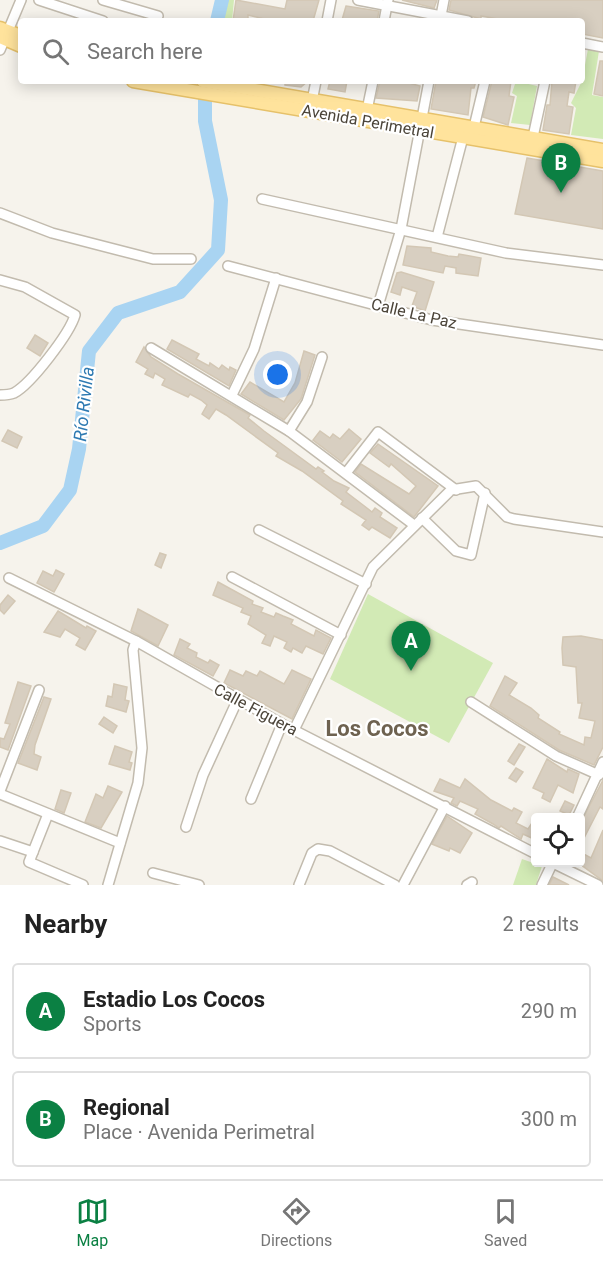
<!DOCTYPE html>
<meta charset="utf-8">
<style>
:root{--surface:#fff;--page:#f2f2f2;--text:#222;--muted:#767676;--line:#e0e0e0;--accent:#0b8043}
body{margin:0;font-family:Roboto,sans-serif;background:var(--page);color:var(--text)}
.controls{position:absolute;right:18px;bottom:18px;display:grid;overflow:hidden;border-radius:6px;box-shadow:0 3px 15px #0003}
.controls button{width:54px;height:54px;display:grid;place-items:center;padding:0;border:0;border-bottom:2px solid var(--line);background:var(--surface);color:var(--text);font:30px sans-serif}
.you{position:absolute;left:278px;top:375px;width:21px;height:21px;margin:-15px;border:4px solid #fff;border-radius:50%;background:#1a73e8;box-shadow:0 0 0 9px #1a73e833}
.badge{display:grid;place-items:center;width:39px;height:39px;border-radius:50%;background:var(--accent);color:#fff;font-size:20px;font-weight:700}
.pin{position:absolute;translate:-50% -50px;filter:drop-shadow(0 2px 3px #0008)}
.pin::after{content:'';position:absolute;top:32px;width:21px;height:18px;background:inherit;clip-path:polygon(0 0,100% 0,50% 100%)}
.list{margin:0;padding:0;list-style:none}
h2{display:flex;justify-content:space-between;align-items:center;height:78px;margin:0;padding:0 24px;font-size:26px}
h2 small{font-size:20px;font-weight:400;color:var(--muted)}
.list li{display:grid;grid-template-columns:39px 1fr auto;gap:18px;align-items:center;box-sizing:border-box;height:96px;margin:0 12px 12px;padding:0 12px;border:2px solid var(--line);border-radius:6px}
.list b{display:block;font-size:22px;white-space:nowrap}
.list p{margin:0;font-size:20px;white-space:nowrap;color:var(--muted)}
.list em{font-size:20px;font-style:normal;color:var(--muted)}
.icon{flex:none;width:33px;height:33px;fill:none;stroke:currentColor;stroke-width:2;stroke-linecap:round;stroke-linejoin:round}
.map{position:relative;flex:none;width:603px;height:885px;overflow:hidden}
.search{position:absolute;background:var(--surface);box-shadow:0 3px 15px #0003;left:18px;right:18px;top:18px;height:66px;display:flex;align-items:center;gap:15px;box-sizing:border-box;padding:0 21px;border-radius:6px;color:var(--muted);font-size:22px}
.sheet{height:294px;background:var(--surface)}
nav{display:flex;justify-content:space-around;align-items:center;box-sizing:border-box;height:84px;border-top:2px solid var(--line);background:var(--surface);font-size:16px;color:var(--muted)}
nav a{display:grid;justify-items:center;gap:3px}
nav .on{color:var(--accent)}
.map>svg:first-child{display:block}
</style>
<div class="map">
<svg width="603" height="885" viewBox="0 0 603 885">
<rect width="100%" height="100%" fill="#f6f3ec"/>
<g fill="#d2eab5">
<polygon points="224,0 234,0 232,21 219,21"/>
<polygon points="588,49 599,51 592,95 603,97 603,139 571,135 576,108 571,103 582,81"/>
<polygon points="516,81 537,86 530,125 511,123 517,96 512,93"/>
<polygon points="368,594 493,663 449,743 330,679"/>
<polygon points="522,859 542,866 536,885 513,885"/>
</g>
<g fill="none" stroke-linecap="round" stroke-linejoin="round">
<g stroke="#a9d4f2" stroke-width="14">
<polyline points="217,21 222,0"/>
<polyline points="0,543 43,526 70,490 79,449 89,351 118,313 180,292 218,250 221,200 205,121 205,83"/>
</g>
</g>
<g fill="#d8cfc1" stroke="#d3c7b4" stroke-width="1.5">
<polygon points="236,0 285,9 287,0 319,0 313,21 273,21 248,15 248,21 233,21"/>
<polygon points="402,0 437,0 434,8"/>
<polygon points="451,0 603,0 603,38 582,34 582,21 509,21 481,16 481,19 449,10"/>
<polygon points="346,6 379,11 377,21 342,20"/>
<polygon points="600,61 603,61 603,96 594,94"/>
<polygon points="285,81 308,81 301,87 285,85"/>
<polygon points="330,81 347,81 345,92 328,89"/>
<polygon points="380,81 402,81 420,86 417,101 376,98"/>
<polygon points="436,81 476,81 474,88 471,88 468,115 431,109"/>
<polygon points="492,81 511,81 509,96 514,97 508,125 483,117"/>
<polygon points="552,81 576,81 574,93 569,92 567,106 573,107 569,134 543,130 547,105 550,105"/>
<polygon points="527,158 603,171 603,229 515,214"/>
<polygon points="407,246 431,248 431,252 448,256 458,257 459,254 481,258 478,276 456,273 456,268 445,266 443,273 403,265"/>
<polygon points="401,272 434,282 425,311 412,306 417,292 402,287 400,295 391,292 397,273"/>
<polygon points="35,335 48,343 40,356 27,348"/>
<polygon points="172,340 199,354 196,359 209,366 210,363 219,369 222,365 229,370 230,367 236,370 229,386 167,349"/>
<polygon points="144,347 151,357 178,374 250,415 248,418 264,431 316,469 318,467 324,471 322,472 334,481 349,488 346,492 363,505 372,512 375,508 382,513 380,517 397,528 390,538 372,527 369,530 362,525 366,520 341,504 343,501 302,471 276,456 278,453 226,415 216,409 209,419 202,414 207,405 201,400 190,394 188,397 162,385 165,379 155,373 153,378 145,374 148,369 136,362"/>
<polygon points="304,351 315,355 301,399 284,420 241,394 250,382 284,402 295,383"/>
<polygon points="349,429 361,439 342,462 313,440 320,431 330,438 333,434 340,439"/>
<polygon points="8,430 22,437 17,448 2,441"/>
<polygon points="378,444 438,486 414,517 355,472 361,464 409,494 416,486 391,464 389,467 370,453"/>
<polygon points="160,553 166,555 161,568 155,565"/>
<polygon points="56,570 64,574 54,592 37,583 43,571 53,576"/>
<polygon points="218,582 253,601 252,604 263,608 261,612 274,617 276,613 283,616 293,620 291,624 314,636 316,630 331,638 323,654 306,646 302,653 293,648 291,652 284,648 287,642 274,636 270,646 262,643 266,635 248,624 251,616 241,612 243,608 213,595"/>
<polygon points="8,595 15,601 4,614 0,610 0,605"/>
<polygon points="138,609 168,625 158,646 131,631"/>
<polygon points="58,611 86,628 87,626 96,631 85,650 76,645 80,638 65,629 60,637 44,632"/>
<polygon points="581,636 603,640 603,747 594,765 559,750 490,706 505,676 517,683 509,695 531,708 539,715 538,718 560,732 559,734 584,745 585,737 591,738 595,721 579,718 582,703 578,703 576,667 563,665 562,648 563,637"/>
<polygon points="180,639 190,644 187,648 197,653 196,657 208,663 210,660 219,665 213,676 174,655"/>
<polygon points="230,670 243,676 246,671 257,676 260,671 284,684 292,670 311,679 292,719 224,683"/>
<polygon points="18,682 31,686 8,750 0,747 0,738 4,739 10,724 5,723"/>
<polygon points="114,684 127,687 125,700 129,701 126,712 106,706 108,696 112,697"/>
<polygon points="44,697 51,699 35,745 34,754 41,757 37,770 18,763"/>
<polygon points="104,717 117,726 113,733 99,724"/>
<polygon points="519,744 525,747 514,765 508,761"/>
<polygon points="115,746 132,752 129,762 132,763 130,770 109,764"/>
<polygon points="547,759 567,772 568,769 579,774 573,793 558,785 550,802 542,798 544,793 533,788"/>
<polygon points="516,768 523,772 516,782 509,778"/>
<polygon points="440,779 460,788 465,779 491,800 512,811 514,808 522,812 516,823 528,829 536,817 536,840 523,834 521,839 501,826 499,828 493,824 475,814 478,809 460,801 457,806 451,803 454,798 434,791"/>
<polygon points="603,780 603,809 600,807 582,842 580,835 584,827 580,824"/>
<polygon points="108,786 122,792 101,828 85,822 96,794 103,798"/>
<polygon points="61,790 71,793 64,813 55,809"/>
<polygon points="565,801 574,805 569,815 560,811"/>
<polygon points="447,816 472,833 460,853 450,848 449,851 432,844"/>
<polygon points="603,830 603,881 580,864 580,852 591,858"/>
<polygon points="553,877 569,885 549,885"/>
</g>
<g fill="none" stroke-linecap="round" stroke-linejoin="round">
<g stroke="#c2bbae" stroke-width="12">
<g id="minor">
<polyline points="39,0 103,21"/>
<polyline points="103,0 158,16"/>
<polyline points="358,0 468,21"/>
<polyline points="327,21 331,0"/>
<polyline points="384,21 388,0"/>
<polyline points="440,21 444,0"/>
<polyline points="582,43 603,47"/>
<polyline points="0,50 21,0"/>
<polyline points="311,106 316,81"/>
<polyline points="367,110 373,81"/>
<polyline points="474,127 485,81"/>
<polyline points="533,137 545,81"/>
<polyline points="262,199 506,253 603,265"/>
<polyline points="0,213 52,233 153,259 191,259"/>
<polyline points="437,237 463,137"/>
<polyline points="228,266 432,320 603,345"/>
<path d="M0,280L25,287L75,315C70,333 31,384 14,393C9,395 5,395 0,395"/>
<polyline points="378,306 401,229 429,81"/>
<polyline points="151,348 289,431 414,525"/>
<polyline points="232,395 254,349 276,278"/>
<polyline points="289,431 307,402 322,357"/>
<polyline points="346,473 378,432 456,490"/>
<polyline points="422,518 456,551 471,555 485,493"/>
<polyline points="259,530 366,584"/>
<polyline points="232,577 341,635"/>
<polyline points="9,578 136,641 282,724 536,854"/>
<polyline points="471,702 556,756 599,775"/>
<polyline points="294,730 373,567 451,490 476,486 507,517 514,519 603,532"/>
<polyline points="0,791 39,690"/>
<polyline points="0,794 120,843"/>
<polyline points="251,799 282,724"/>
<polyline points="48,814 29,862 83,885"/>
<polyline points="577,818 603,762"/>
<polyline points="186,827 203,775 237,701"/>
<polyline points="0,841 33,852"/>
<polyline points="551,862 598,885"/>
<polyline points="153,873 199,885"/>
<polyline points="108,885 138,783 142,748 133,650 136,641"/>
<polyline points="299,885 312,853 318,849 330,851 395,885"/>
<polyline points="403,885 445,806"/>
<polyline points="467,885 472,882"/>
<polyline points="542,885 553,862"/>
</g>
</g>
<g stroke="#e6c16a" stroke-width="15">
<g id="major">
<polyline points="0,28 21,36"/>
<polyline points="0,37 21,46"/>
<polyline points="133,81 603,161"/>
<polyline points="203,81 603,150"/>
</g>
</g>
<use href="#minor" stroke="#fff" stroke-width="9"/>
<use href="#major" stroke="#ffe39c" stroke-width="12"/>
</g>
<g text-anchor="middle" stroke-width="4.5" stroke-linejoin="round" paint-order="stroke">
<g font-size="16" fill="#4b4439" stroke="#fff">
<text transform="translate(368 121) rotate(10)" y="6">Avenida Perimetral</text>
<text transform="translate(414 313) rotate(13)" y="6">Calle La Paz</text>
<text transform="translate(256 709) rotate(28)" y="6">Calle Figuera</text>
</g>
<g font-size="18" font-style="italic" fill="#2e7ab2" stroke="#fff">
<text transform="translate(84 404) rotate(-84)" y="6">Río Rivilla</text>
</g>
<g font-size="22" font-weight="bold" fill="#6e6250" stroke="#fff">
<text x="377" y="736">Los Cocos</text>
</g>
</g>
</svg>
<div class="controls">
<button><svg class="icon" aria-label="locate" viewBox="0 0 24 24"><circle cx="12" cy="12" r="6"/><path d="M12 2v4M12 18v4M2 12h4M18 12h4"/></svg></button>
</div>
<div class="you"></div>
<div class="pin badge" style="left:411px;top:671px">A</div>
<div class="pin badge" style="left:561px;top:193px">B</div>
<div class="search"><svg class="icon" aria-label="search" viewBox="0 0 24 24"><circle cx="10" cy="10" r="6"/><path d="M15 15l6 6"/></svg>Search here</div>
</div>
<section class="sheet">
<h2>Nearby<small>2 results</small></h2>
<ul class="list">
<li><span class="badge">A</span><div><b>Estadio Los Cocos</b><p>Sports</p></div><em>290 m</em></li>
<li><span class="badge">B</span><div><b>Regional</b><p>Place · Avenida Perimetral</p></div><em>300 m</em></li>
</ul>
</section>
<nav>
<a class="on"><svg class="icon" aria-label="map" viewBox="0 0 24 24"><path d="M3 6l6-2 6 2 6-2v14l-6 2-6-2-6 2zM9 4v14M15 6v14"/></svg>Map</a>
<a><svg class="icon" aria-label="directions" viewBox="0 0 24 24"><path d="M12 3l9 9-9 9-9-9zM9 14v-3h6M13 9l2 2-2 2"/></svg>Directions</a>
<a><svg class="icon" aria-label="saved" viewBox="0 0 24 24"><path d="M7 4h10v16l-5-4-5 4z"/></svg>Saved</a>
</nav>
